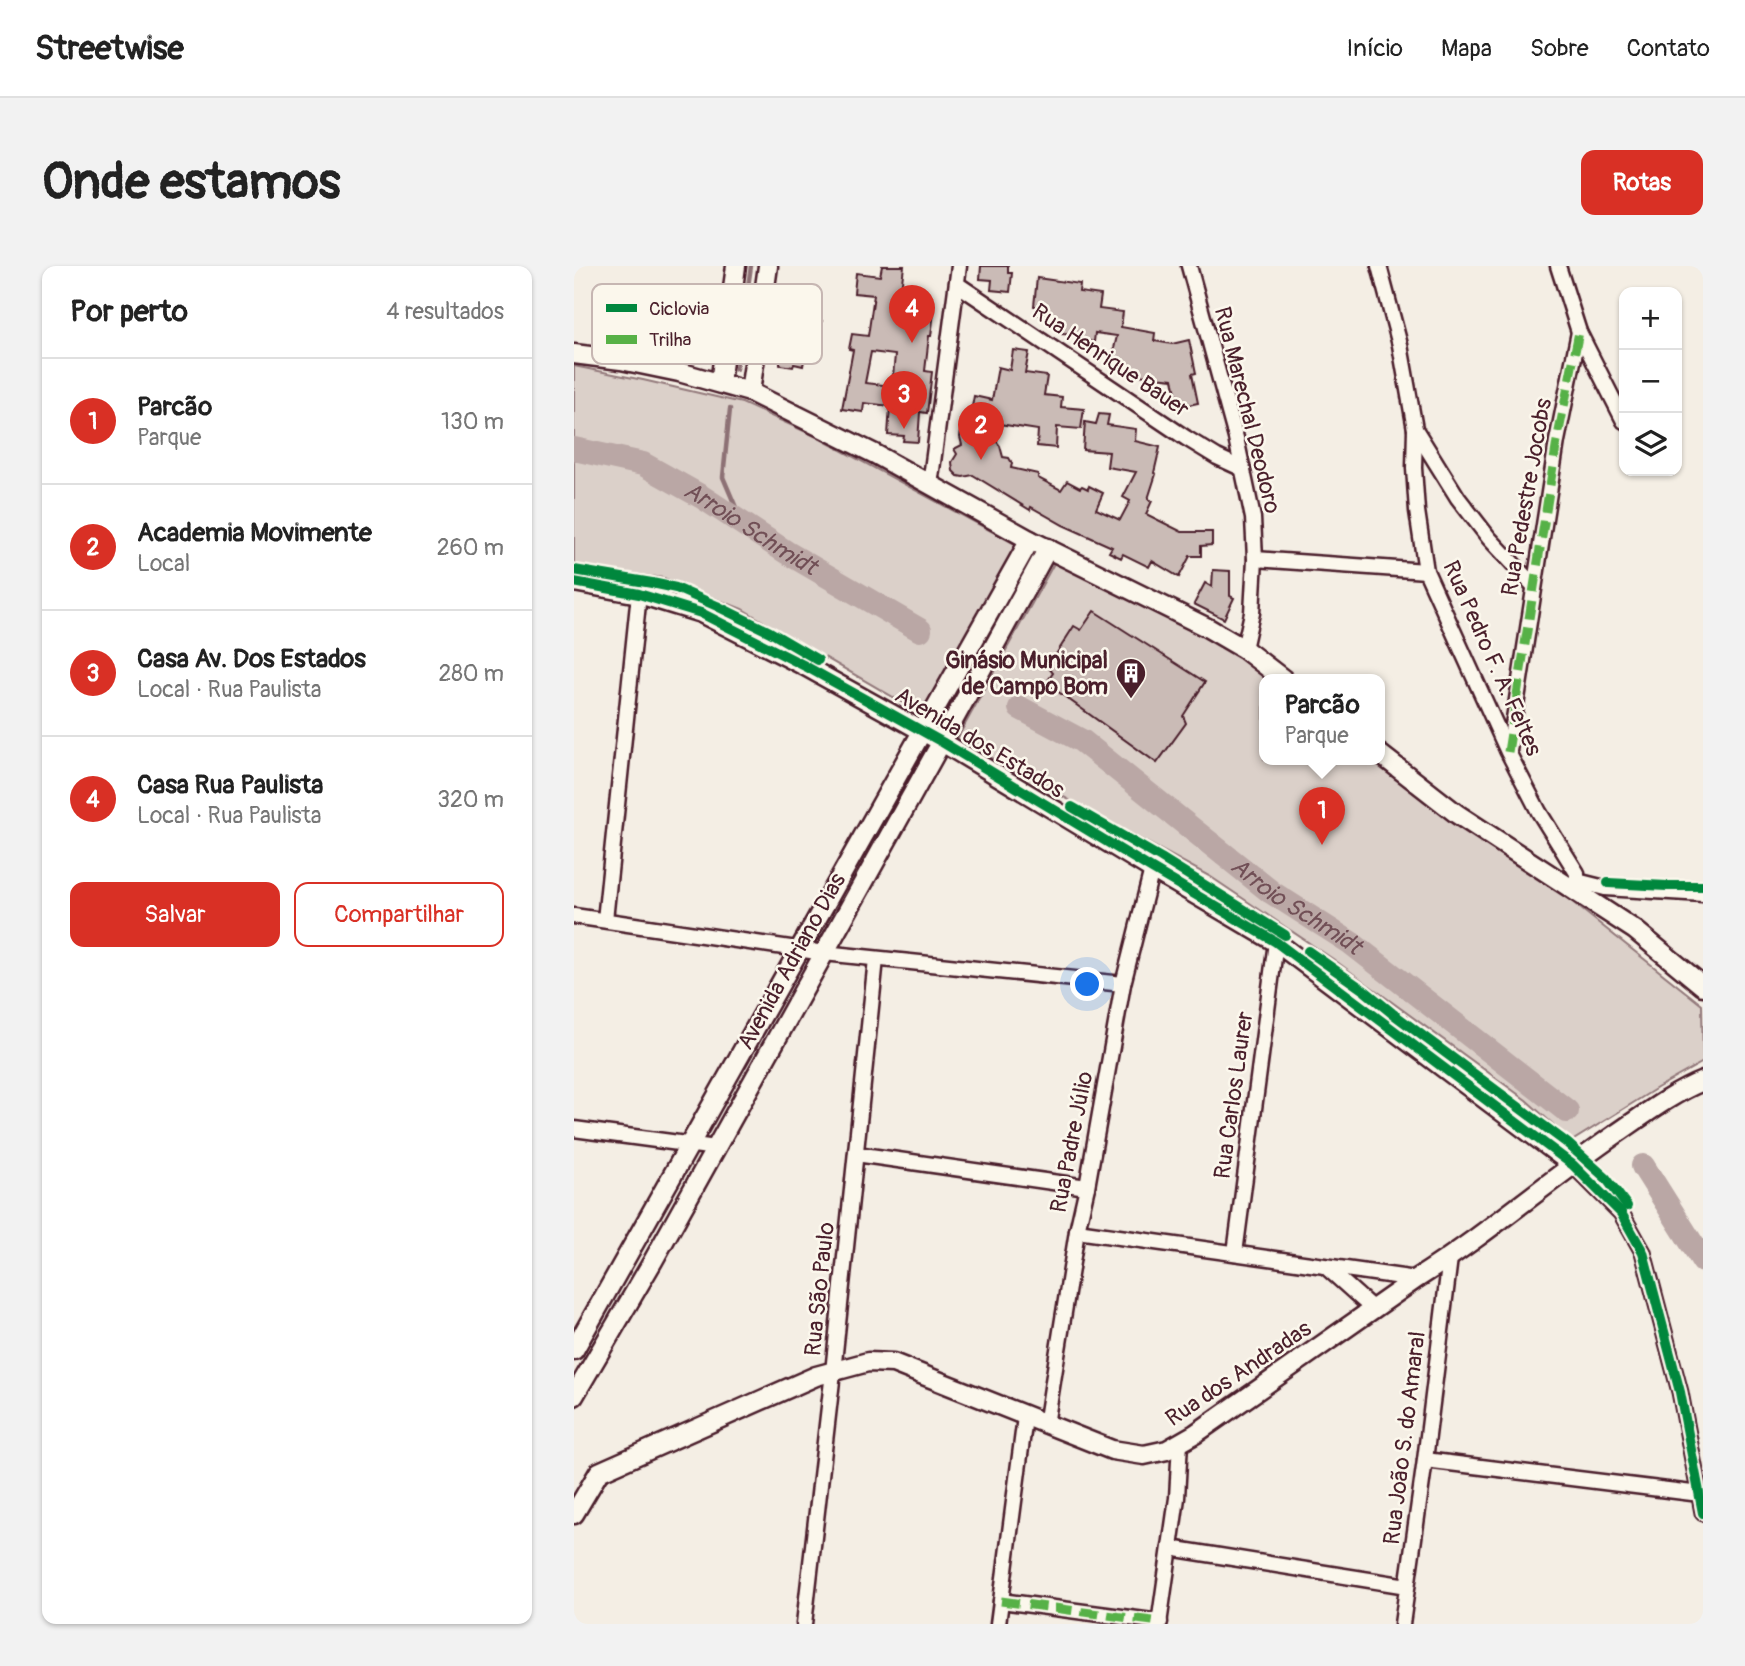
<!DOCTYPE html>
<html lang="pt">
<meta charset="utf-8">
<style>
:root{--surface:#fff;--page:#f2f2f2;--text:#222;--muted:#767676;--line:#e0e0e0;--accent:#d93025}
body{margin:0;font-family:Pangolin,sans-serif;background:var(--page);color:var(--text)}
.controls{position:absolute;right:21px;top:21px;display:grid;overflow:hidden;border-radius:14px;box-shadow:0 2px 5px #0004}
.controls button{width:63px;height:63px;display:grid;place-items:center;padding:0;border:0;border-bottom:2px solid var(--line);background:var(--surface);color:var(--text);font:35px sans-serif}
.you{position:absolute;left:514px;top:719px;width:24px;height:24px;margin:-18px;border:5px solid #fff;border-radius:50%;background:#1a73e8;box-shadow:0 0 0 10px #1a73e833}
.badge{display:grid;place-items:center;width:46px;height:46px;border-radius:50%;background:var(--accent);color:#fff;font-size:23px;font-weight:700}
.pin{position:absolute;translate:-50% -58px;filter:drop-shadow(0 2px 4px #0008)}
.pin::after{content:'';position:absolute;top:37px;width:24px;height:21px;background:inherit;clip-path:polygon(0 0,100% 0,50% 100%)}
.popup{position:absolute;left:685px;top:408px;width:126px;height:91px;box-sizing:border-box;display:grid;place-content:center;border-radius:14px;background:var(--surface);filter:drop-shadow(0 2px 5px #0005);font-size:23px;white-space:nowrap;color:var(--muted)}
.popup b{font-size:26px;color:var(--text)}
.popup::after{content:'';position:absolute;left:50%;top:100%;margin-left:-14px;border:14px solid transparent;border-top-color:var(--surface)}
.list{margin:0;padding:0;list-style:none}
h2{display:flex;justify-content:space-between;align-items:center;height:91px;margin:0;padding:0 28px;font-size:30px}
h2 small{font-size:23px;font-weight:400;color:var(--muted)}
.list li{display:grid;grid-template-columns:46px 1fr auto;gap:21px;align-items:center;box-sizing:border-box;height:126px;padding:0 28px;border-top:2px solid var(--line)}
.list b{display:block;font-size:26px;white-space:nowrap}
.list p{margin:0;font-size:23px;white-space:nowrap;color:var(--muted)}
.list em{font-size:23px;font-style:normal;color:var(--muted)}
.actions{display:flex;gap:14px;padding:21px 28px}
.actions a{flex:1;padding:16px 0;border:2px solid var(--accent);border-radius:14px;text-align:center;font-size:24px;color:var(--accent)}
.actions .main{background:var(--accent);color:#fff}
.icon{flex:none;width:38px;height:38px;fill:none;stroke:currentColor;stroke-width:2;stroke-linecap:round;stroke-linejoin:round}
.map{position:relative;flex:none;width:1129px;height:1358px;overflow:hidden;border-radius:14px}
header{display:flex;align-items:center;gap:42px;box-sizing:border-box;height:98px;padding:0 35px;background:var(--surface);border-bottom:2px solid var(--line)}
header strong{font-size:33px}
nav{display:flex;gap:38px;margin-inline-start:auto;font-size:24px}
.intro{display:flex;align-items:center;justify-content:space-between;box-sizing:border-box;height:168px;padding:0 42px}
h1{margin:0;font-size:49px}
.button{padding:18px 32px;border-radius:14px;background:var(--accent);color:#fff;font-size:24px;font-weight:700}
main{display:flex;gap:42px;padding:0 42px}
aside{flex:1;background:var(--surface);border-radius:14px;box-shadow:0 2px 5px #0004}
.map>svg:first-child{display:block}
</style>
<header>
<strong>Streetwise</strong>
<nav><a>Início</a><a>Mapa</a><a>Sobre</a><a>Contato</a></nav>
</header>
<div class="intro"><h1>Onde estamos</h1><a class="button">Rotas</a></div>
<main>
<aside>
<h2>Por perto<small>4 resultados</small></h2>
<ul class="list">
<li><span class="badge">1</span><div><b>Parcão</b><p>Parque</p></div><em>130 m</em></li>
<li><span class="badge">2</span><div><b>Academia Movimente</b><p>Local</p></div><em>260 m</em></li>
<li><span class="badge">3</span><div><b>Casa Av. Dos Estados</b><p>Local · Rua Paulista</p></div><em>280 m</em></li>
<li><span class="badge">4</span><div><b>Casa Rua Paulista</b><p>Local · Rua Paulista</p></div><em>320 m</em></li>
</ul>
<div class="actions"><a class="main">Salvar</a><a>Compartilhar</a></div>
</aside>
<div class="map">
<svg width="1129" height="1358" viewBox="0 0 1129 1358">
<rect width="100%" height="100%" fill="#f4eee4"/>
<filter id="ink" filterUnits="userSpaceOnUse"><feTurbulence type="fractalNoise" baseFrequency=".0143" numOctaves="2"/><feDisplacementMap in="SourceGraphic" scale="14" xChannelSelector="R" yChannelSelector="G"/><feConvolveMatrix kernelMatrix="1 2 1 2 8 2 1 2 1" color-interpolation-filters="sRGB"/></filter>
<g filter="url(#ink)">
<g fill="#dbd0c9" stroke="#92787a" stroke-width="2">
<polygon points="0,100 69,114 168,137 241,170 443,279 350,449 168,343 90,312 0,299"/>
<polygon points="484,290 645,377 695,413 690,413 690,493 803,493 948,596 1128,739 1129,796 1083,822 998,875 952,834 759,693 637,611 383,473"/>
</g>
<g fill="none" stroke-linecap="round" stroke-linejoin="round">
<g stroke="#8d7174" stroke-width="4.5">
<polyline points="162,103 177,0"/>
<polyline points="156,143 149,211 169,258"/>
</g>
<g stroke="#baa7a5" stroke-width="24">
<path id="s1" d="M0,183L69,198L128,231L212,286L346,364"/>
<path id="s2" d="M446,442L508,475L697,626L777,677L993,845"/>
<polyline points="1069,900 1129,995"/>
</g>
</g>
<g fill="#cabbb6" stroke="#4a1f2b" stroke-width="2" fill-rule="evenodd">
<path d="M308,0H330L327,24L355,27L353,46H360L357,70H355L351,105L358,106L353,147L346,146L344,176L329,175L330,170L314,169L316,140L290,137L289,146L268,143L279,84L275,83L278,68L294,70L300,29L280,27L282,7L306,10ZM297,86L321,89L318,120L291,117Z"/>
<polygon points="407,0 434,0 434,7 438,7 436,26 417,24 418,14 406,13"/>
<polygon points="463,12 506,18 505,26 527,29 525,43 549,46 547,61 581,67 580,75 598,78 615,74 622,107 618,108 624,137 605,141 599,113 554,108 555,104 536,99 543,70 521,67 520,76 504,73 505,69 488,68 488,62 481,62 482,51 465,49 466,41 460,40"/>
<polygon points="236,53 248,55 244,84 232,83 229,100 220,98 219,101 206,99 206,95 202,94 205,76 216,78 216,73 233,76"/>
<polygon points="439,84 455,86 451,107 473,110 470,129 488,131 487,141 510,143 507,163 483,161 482,182 463,180 464,164 425,158 423,176 426,180 429,191 435,192 438,197 437,202 464,208 464,212 487,224 493,215 506,222 508,220 514,223 515,220 529,227 522,243 546,254 556,235 549,231 562,206 533,201 535,186 509,184 511,156 522,158 525,148 535,149 533,159 562,163 561,175 586,181 580,207 582,208 574,233 578,235 572,248 608,266 638,266 638,279 627,280 627,290 616,290 605,311 578,295 575,301 549,288 547,292 535,286 538,281 489,259 457,241 456,244 399,209 389,211 384,210 379,205 378,196 383,188 380,183 388,179 386,171 387,164 390,159 395,157 400,130 418,134 424,101 436,104"/>
<polygon points="639,304 656,305 656,330 660,332 650,353 620,338 631,317 638,321"/>
<polygon points="520,345 631,416 609,450 612,457 583,497 472,417 479,407 474,401 500,360 507,364"/>
</g>
<g fill="none" stroke-linecap="round" stroke-linejoin="round">
<g stroke="#4a1f2b" stroke-width="19">
<g id="minor">
<polyline points="615,0 662,172 679,252 681,293 678,347 670,383"/>
<polyline points="805,0 826,79 841,163 884,232 915,272 959,319"/>
<polyline points="984,0 1005,66 1050,155"/>
<polyline points="383,18 612,172 643,191 669,203"/>
<polyline points="841,163 840,202 843,245 852,305 934,486 965,546 1003,607 1003,615 998,623"/>
<polyline points="356,219 385,0"/>
<polyline points="681,293 852,305"/>
<polyline points="935,485 983,175 1005,66"/>
<polyline points="1003,615 1031,622 1129,628"/>
<polyline points="0,650 250,687 549,718"/>
<polyline points="31,654 65,328"/>
<polyline points="0,863 142,882"/>
<polyline points="282,888 513,921"/>
<polyline points="999,899 1047,947 1069,986 1106,1126 1129,1247"/>
<polyline points="503,965 842,1013"/>
<polyline points="661,987 702,676"/>
<polyline points="752,1001 800,1044"/>
<polyline points="472,1159 503,965 513,921 549,718 578,603"/>
<polyline points="851,1194 1126,1228"/>
<polyline points="596,1282 833,1320"/>
<polyline points="427,1335 586,1356"/>
<polyline points="230,1358 259,1106 302,693"/>
<polyline points="424,1358 451,1151"/>
<polyline points="585,1358 603,1232 606,1176"/>
<polyline points="828,1358 851,1194 876,992"/>
</g>
</g>
<g stroke="#4a1f2b" stroke-width="23">
<g id="tertiary">
<polyline points="0,88 47,94 105,106 176,126 301,188 456,274 634,362 670,383 709,413"/>
<polyline points="146,117 162,0"/>
<polyline points="176,126 194,0"/>
<polyline points="0,316 65,328 127,347 231,400 368,476 578,603 702,676 999,899"/>
<polyline points="806,488 883,548 1061,664 1129,720"/>
<polyline points="0,1084 456,274"/>
<polyline points="0,1130 79,995 372,468 474,282"/>
<path d="M0,1248L25,1206L242,1110L294,1096L319,1097L538,1184L570,1189L593,1184L621,1168L842,1013C912,969 974,915 1042,868C1067,851 1100,826 1129,815"/>
</g>
</g>
<use href="#minor" stroke="#fbf7ec" stroke-width="14"/>
<use href="#tertiary" stroke="#fbf7ec" stroke-width="18"/>
<g stroke="#57b146" stroke-width="9" stroke-dasharray="18 9" stroke-linecap="butt">
<polyline points="934,486 983,175 1005,66"/>
<polyline points="427,1335 586,1356"/>
</g>
<g stroke="#fbf7ec" stroke-width="15">
<g id="cycleway">
<polyline points="0,304 78,317 102,322 143,340 196,366 244,394"/>
<polyline points="0,316 65,328 127,347 231,400 368,476 578,603 702,676 999,899 1047,947 1069,986 1106,1126 1129,1247"/>
<polyline points="498,541 587,592 711,669"/>
<polyline points="1034,617 1093,620 1129,620"/>
<polyline points="734,685 791,725 818,747 993,877 1032,912 1053,940"/>
</g>
</g>
<use href="#cycleway" stroke="#00873e" stroke-width="10"/>
</g>
</g>
<defs>
<g id="building-pin" transform="scale(1.575)"><path d="M0 17L-7.5 6A9.5 9.5 0 1 1 7.5 6Z" fill="#4a1f2b" stroke="#fbf7ec"/><path d="M-4-6H4V6H1V3H-1V6H-4ZM-2.5-4.3h1.7v1.8h-1.7ZM.8-4.3h1.7v1.8H.8ZM-2.5-1h1.7V.8h-1.7ZM.8-1h1.7V.8H.8Z" fill="#fff"/></g>
</defs>
<g fill-rule="evenodd">
<use href="#building-pin" x="557" y="407"/>
</g>
<g text-anchor="middle" stroke-width="5" stroke-linejoin="round" paint-order="stroke">
<g font-size="23" fill="#4a1f2b" stroke="#fbf7ec">
<text transform="translate(537 94) rotate(34)" y="8">Rua Henrique Bauer</text>
<text transform="translate(674 144) rotate(76)" y="8">Rua Marechal Deodoro</text>
<text transform="translate(952 231) rotate(-80)" y="8">Rua Pedestre Jocobs</text>
<text transform="translate(919 392) rotate(66)" y="8">Rua Pedro F. A. Feltes</text>
<text transform="translate(406 476) rotate(31)" y="8">Avenida dos Estados</text>
<text transform="translate(217 695) rotate(-61)" y="8">Avenida Adriano Dias</text>
<text transform="translate(659 829) rotate(-82)" y="8">Rua Carlos Laurer</text>
<text transform="translate(497 876) rotate(-79)" y="8">Rua Padre Júlio</text>
<text transform="translate(245 1023) rotate(-84)" y="8">Rua São Paulo</text>
<text transform="translate(664 1107) rotate(-34)" y="8">Rua dos Andradas</text>
<text transform="translate(830 1172) rotate(-83)" y="8">Rua João S. do Amaral</text>
</g>
<g font-size="23" font-weight="bold" fill="#4a1f2b" stroke="#fbf7ec" text-anchor="end">
<text x="534" y="402">Ginásio Municipal<tspan x="534" dy="26">de Campo Bom</tspan></text>
</g>
<g font-size="24" font-style="italic" fill="#714f56" stroke="#fbf7ec">
<text dy="8" stroke="none"><textPath href="#s1" startOffset="196">Arroio Schmidt</textPath></text>
<text dy="8" stroke="none"><textPath href="#s2" startOffset="341">Arroio Schmidt</textPath></text>
</g>
</g>
<rect x="18" y="18" width="230" height="80" rx="10" fill="#fbf7ec" stroke="#c6b6b2" stroke-width="2"/>
<rect x="32" y="38" width="31" height="8" fill="#00873e"/>
<rect x="32" y="69" width="31" height="9" fill="#57b146"/>
<g font-size="19" fill="#4a1f2b">
<text x="75" y="49">Ciclovia</text>
<text x="75" y="80">Trilha</text>
</g>
</svg>
<div class="controls">
<button>+</button>
<button>−</button>
<button><svg class="icon" aria-label="layers" viewBox="0 0 24 24"><path d="M12 4l9 5-9 5-9-5zM3 14l9 5 9-5"/></svg></button>
</div>
<div class="you"></div>
<div class="pin badge" style="left:748px;top:579px">1</div>
<div class="popup"><b>Parcão</b>Parque</div>
<div class="pin badge" style="left:407px;top:194px">2</div>
<div class="pin badge" style="left:330px;top:163px">3</div>
<div class="pin badge" style="left:338px;top:77px">4</div>
</div>
</main>
